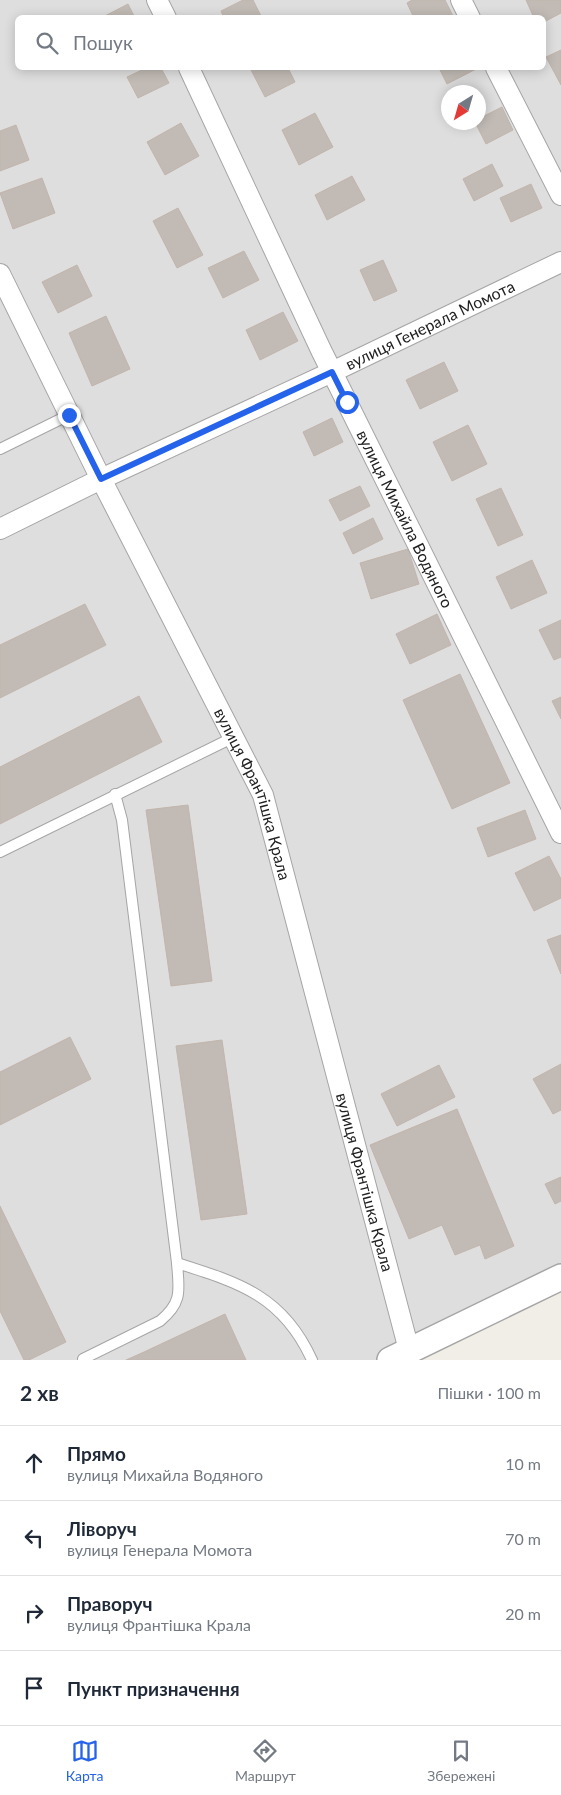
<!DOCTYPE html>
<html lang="uk">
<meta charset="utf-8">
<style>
:root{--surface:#fff;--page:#f2f2f3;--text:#1f2937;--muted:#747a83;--line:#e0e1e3;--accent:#2563eb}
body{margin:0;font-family:Lato,sans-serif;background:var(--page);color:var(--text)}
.compass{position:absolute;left:441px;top:85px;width:45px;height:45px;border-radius:50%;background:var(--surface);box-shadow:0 2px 12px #0003;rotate:217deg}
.stop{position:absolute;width:15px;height:15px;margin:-11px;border:4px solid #2563eb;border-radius:50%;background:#fff}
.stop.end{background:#2563eb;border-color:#fff;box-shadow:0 1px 5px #0008}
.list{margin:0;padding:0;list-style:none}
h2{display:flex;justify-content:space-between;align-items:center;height:65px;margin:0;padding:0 20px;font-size:21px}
h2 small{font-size:16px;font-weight:400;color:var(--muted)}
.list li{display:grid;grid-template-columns:32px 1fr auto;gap:15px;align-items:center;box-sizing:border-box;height:75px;padding:0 20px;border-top:1px solid var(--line)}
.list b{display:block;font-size:19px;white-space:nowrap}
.list p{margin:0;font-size:16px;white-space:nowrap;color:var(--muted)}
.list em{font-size:16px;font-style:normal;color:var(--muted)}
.icon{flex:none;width:28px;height:28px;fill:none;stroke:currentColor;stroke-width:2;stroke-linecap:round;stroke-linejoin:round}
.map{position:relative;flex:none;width:561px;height:1360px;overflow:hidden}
.search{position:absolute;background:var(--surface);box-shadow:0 2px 12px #0003;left:15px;right:15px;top:15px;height:55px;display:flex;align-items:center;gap:12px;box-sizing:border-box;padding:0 18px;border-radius:8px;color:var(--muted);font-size:19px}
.sheet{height:365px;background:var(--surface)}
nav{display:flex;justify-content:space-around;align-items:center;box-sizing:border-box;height:70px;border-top:1px solid var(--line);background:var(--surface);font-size:14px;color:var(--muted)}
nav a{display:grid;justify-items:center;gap:2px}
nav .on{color:var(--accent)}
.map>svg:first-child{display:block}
</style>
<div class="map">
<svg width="561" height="1360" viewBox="0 0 561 1360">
<rect width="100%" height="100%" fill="#f1eee8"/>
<path fill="#dfdede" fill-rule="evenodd" d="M0,0H561V1277L390,1360H0ZM18,18H544V68H18ZM448,92H478V122H448Z"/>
<g fill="#c1bab5" stroke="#c2b5ac">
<polygon points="243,0 253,0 262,18 224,18 221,11"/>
<polygon points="412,0 445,0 453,16 450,18 414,18 407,3"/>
<polygon points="526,0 561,0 561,13 544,22 544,18 534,18"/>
<polygon points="128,4 135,18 101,18"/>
<polygon points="561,50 561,85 546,57"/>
<polygon points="146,68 161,68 169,83 138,98 127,77"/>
<polygon points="250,68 288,68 295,82 265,97"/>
<polygon points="439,68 478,68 447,84"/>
<polygon points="502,107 513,130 486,144 475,122 478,122 478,119"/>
<polygon points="315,113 333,147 299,165 282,130"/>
<polygon points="181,123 199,156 165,175 147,142"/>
<polygon points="16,125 29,160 0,171 0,131"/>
<polygon points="492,164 503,186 474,201 463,179"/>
<polygon points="352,176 365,200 327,220 315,195"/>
<polygon points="42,178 55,213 13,229 0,193"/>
<polygon points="531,184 542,208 511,222 500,198"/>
<polygon points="178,208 203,255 177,268 153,221"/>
<polygon points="244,251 259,280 223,298 208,268"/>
<polygon points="383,260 397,291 374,301 360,270"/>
<polygon points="77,265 92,296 58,313 42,282"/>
<polygon points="283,312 298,341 260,360 246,330"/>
<polygon points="106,316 130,369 92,386 69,333"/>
<polygon points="444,362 458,391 420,409 406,380"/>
<polygon points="332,418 343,442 314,456 303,432"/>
<polygon points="468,425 487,464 452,481 433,442"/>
<polygon points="360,486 370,506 340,521 329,500"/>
<polygon points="501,488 523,535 498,546 476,499"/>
<polygon points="373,518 383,539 353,554 343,533"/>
<polygon points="408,549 419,584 371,599 360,563"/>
<polygon points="532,560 547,593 511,609 496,577"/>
<polygon points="85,604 106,645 0,698 0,645"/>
<polygon points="437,614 451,645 410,664 396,634"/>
<polygon points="561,620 561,657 554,660 539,630"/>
<polygon points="460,674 510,783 452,809 403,700"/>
<polygon points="139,696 162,742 0,824 0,767"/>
<polygon points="561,697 561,719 552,701"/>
<polygon points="188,805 212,981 171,986 146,810"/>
<polygon points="525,810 536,839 488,857 477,828"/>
<polygon points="549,856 561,879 561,898 534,911 515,873"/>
<polygon points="561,935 561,974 547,940"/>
<polygon points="70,1037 91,1079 0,1125 0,1072"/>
<polygon points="222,1040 247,1214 201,1220 176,1046"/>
<polygon points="561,1064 561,1110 553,1114 533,1079"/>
<polygon points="439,1065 455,1097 397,1126 381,1094"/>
<polygon points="457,1109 514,1246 485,1259 480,1245 455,1255 442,1225 409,1239 370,1145"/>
<polygon points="561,1177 561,1201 555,1204 545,1184"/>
<polygon points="0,1206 66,1342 29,1360 24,1360 0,1311"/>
<polygon points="225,1314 246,1360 126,1360 144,1352"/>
</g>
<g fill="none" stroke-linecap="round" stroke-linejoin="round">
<g stroke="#a5a5a5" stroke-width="12">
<g id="service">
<polyline points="0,449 69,415"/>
<polyline points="115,794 122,820 177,1263"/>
<polyline points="0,852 232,738"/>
<path d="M83,1359L160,1321C183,1302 179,1290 177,1263C240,1283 283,1296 312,1360"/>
</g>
</g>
<g stroke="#a5a5a5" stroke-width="22">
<g id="minor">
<polyline points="157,0 166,18"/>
<polyline points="461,0 470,18"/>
<path id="s1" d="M189,68L321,350L561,833"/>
<polyline points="496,68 561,195"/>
<path id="s2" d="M0,274L101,479L263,795L409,1350"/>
<path id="s3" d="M0,529L101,479L332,372L561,262"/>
</g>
</g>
<g stroke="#a5a5a5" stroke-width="28">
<polyline id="tertiary" points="390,1360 561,1277"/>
</g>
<use href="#service" stroke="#fff" stroke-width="10"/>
<use href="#minor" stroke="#fff" stroke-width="20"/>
<use href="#tertiary" stroke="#fff" stroke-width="25"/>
</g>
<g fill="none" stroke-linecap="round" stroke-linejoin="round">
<polyline stroke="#2563eb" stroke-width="6" points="69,415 101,479 332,372 347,402"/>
</g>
<g text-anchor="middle" stroke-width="4" stroke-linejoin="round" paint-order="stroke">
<g font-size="16" fill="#212121" stroke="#fff">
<text dy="6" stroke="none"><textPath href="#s3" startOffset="476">вулиця Генерала Момота</textPath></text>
<text dy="6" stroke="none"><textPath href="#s1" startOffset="500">вулиця Михайла Водяного</textPath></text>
<text dy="6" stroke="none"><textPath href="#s2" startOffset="579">вулиця Франтішка Крала</textPath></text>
<text dy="6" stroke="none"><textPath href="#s2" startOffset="984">вулиця Франтішка Крала</textPath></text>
</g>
</g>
</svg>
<svg class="compass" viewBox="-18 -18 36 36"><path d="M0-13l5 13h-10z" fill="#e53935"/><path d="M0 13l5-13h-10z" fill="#747a83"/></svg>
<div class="stop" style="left:347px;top:402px"></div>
<div class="stop end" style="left:69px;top:415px"></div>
<div class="search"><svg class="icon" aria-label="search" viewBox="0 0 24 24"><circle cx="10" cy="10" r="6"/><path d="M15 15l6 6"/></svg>Пошук</div>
</div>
<section class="sheet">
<h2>2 хв<small>Пішки · 100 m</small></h2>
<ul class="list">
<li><svg class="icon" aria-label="ahead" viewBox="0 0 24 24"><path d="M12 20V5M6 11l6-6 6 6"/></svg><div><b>Прямо</b><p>вулиця Михайла Водяного</p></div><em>10 m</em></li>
<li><svg class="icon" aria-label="left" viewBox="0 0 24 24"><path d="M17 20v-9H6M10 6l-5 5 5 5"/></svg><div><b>Ліворуч</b><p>вулиця Генерала Момота</p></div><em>70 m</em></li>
<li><svg class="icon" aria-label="right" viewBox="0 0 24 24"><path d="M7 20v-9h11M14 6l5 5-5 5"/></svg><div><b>Праворуч</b><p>вулиця Франтішка Крала</p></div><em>20 m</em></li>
<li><svg class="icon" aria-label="arrive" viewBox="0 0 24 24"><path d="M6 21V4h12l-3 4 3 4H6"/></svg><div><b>Пункт призначення</b></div></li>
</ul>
</section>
<nav>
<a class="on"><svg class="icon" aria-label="map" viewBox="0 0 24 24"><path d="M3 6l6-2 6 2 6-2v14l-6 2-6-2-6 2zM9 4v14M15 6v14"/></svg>Карта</a>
<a><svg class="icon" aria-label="directions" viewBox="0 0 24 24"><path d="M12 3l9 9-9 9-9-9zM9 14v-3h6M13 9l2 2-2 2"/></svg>Маршрут</a>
<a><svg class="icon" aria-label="saved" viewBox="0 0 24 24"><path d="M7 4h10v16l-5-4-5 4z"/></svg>Збережені</a>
</nav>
